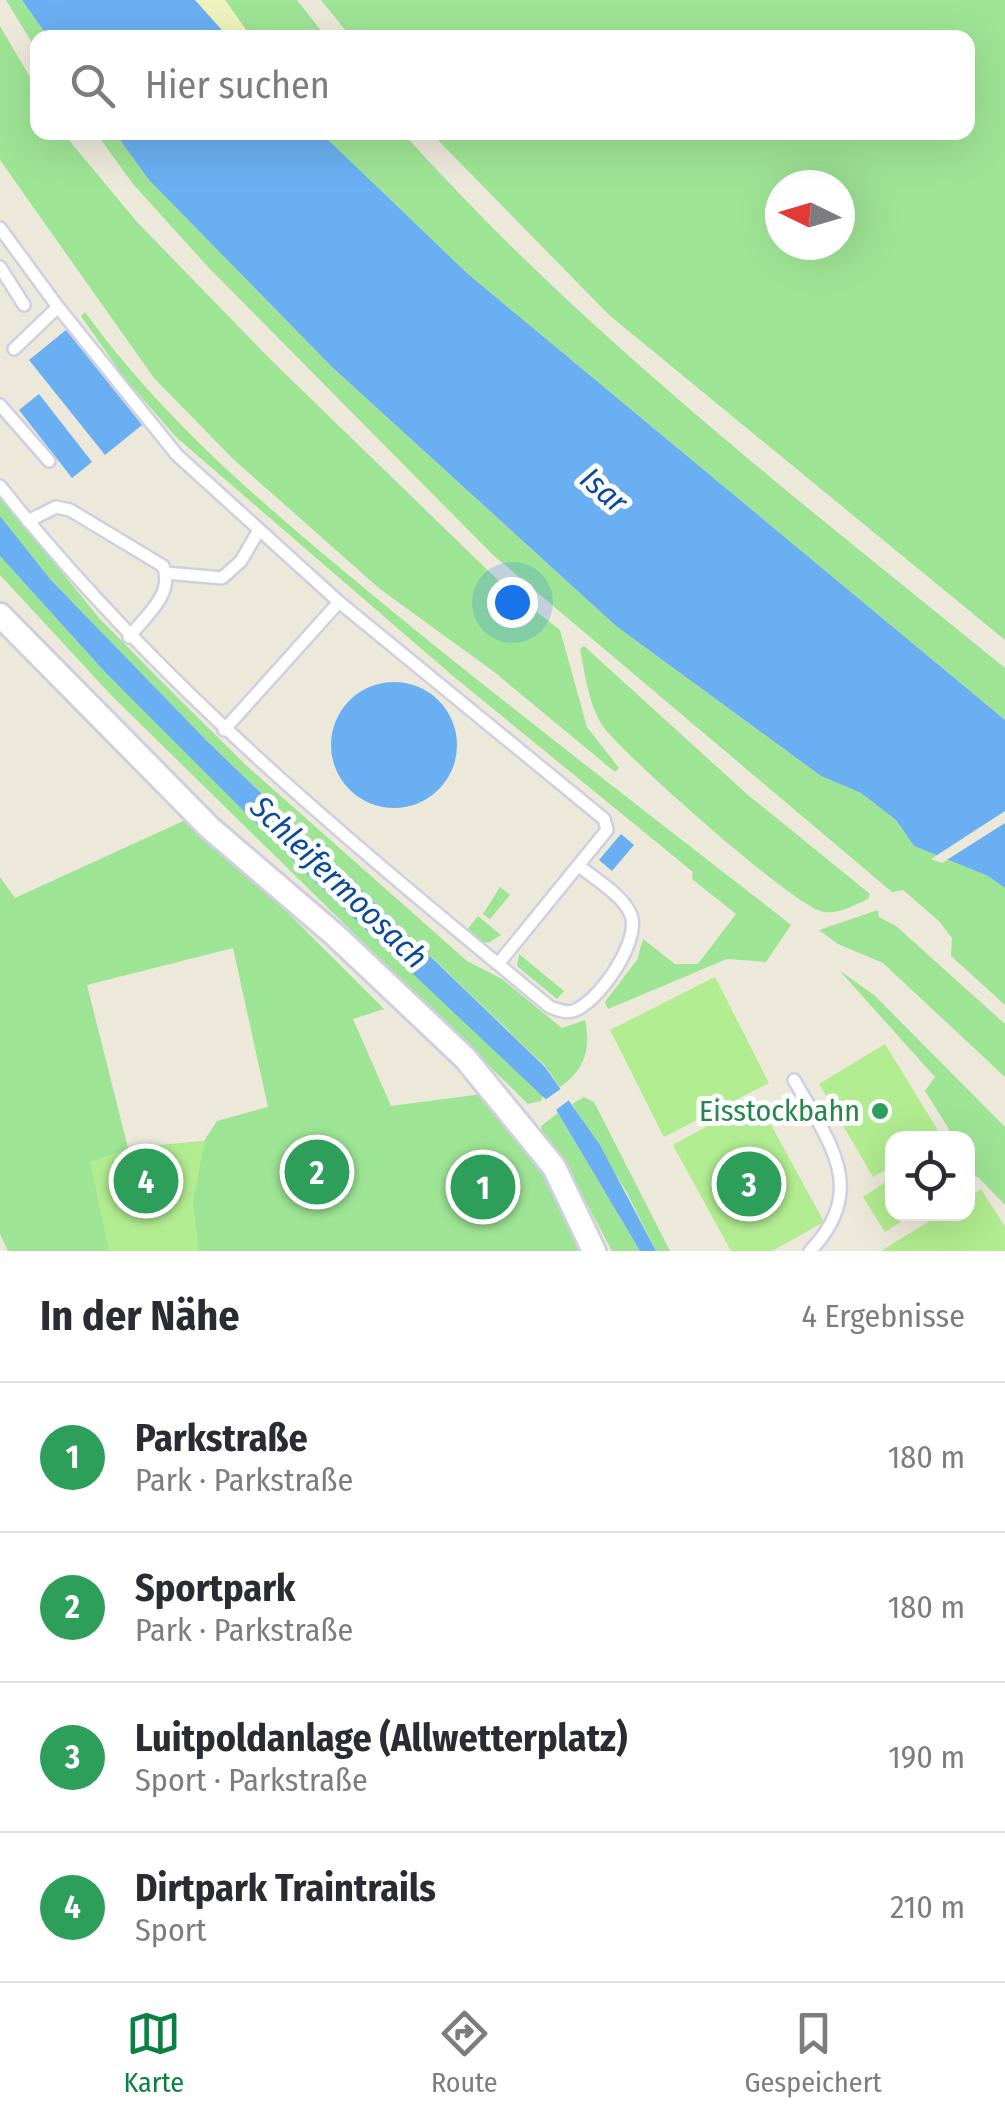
<!DOCTYPE html>
<html lang="de">
<meta charset="utf-8">
<style>
:root{--surface:#fff;--page:#f7f7f7;--text:#2b2b33;--muted:#7c7c81;--line:#e1e1e2;--accent:#0b8043}
body{margin:0;font-family:"Fira Sans Condensed",sans-serif;background:var(--page);color:var(--text)}
.controls{position:absolute;right:30px;bottom:30px;display:grid;overflow:hidden;border-radius:20px;box-shadow:0 10px 40px #0002}
.controls button{width:90px;height:90px;display:grid;place-items:center;padding:0;border:0;border-bottom:2px solid var(--line);background:var(--surface);color:var(--text);font:50px sans-serif}
.compass{position:absolute;left:765px;top:170px;width:90px;height:90px;border-radius:50%;background:var(--surface);box-shadow:0 10px 40px #0002;rotate:275deg}
.you{position:absolute;left:512px;top:602px;width:35px;height:35px;margin:-25px;border:8px solid #fff;border-radius:50%;background:#1a73e8;box-shadow:0 0 0 15px #1a73e833}
.badge{display:grid;place-items:center;width:65px;height:65px;border-radius:50%;background:var(--accent);color:#fff;font-size:32px;font-weight:700}
.pin{position:absolute;translate:-50% -50%;border:5px solid #fff;box-shadow:0 2px 10px #0006}
.list{margin:0;padding:0;list-style:none}
h2{display:flex;justify-content:space-between;align-items:center;height:130px;margin:0;padding:0 40px;font-size:42px}
h2 small{font-size:32px;font-weight:400;color:var(--muted)}
.list li{display:grid;grid-template-columns:65px 1fr auto;gap:30px;align-items:center;box-sizing:border-box;height:150px;padding:0 40px;border-top:2px solid var(--line)}
.list b{display:block;font-size:38px;white-space:nowrap}
.list p{margin:0;font-size:32px;white-space:nowrap;color:var(--muted)}
.list em{font-size:32px;font-style:normal;color:var(--muted)}
.icon{flex:none;width:55px;height:55px;fill:none;stroke:currentColor;stroke-width:2;stroke-linecap:round;stroke-linejoin:round}
.map{position:relative;flex:none;width:1005px;height:1251px;overflow:hidden}
.search{position:absolute;background:var(--surface);box-shadow:0 10px 40px #0002;left:30px;right:30px;top:30px;height:110px;display:flex;align-items:center;gap:25px;box-sizing:border-box;padding:0 35px;border-radius:20px;color:var(--muted);font-size:38px}
.sheet{height:730px;background:var(--surface)}
nav{display:flex;justify-content:space-around;align-items:center;box-sizing:border-box;height:140px;border-top:2px solid var(--line);background:var(--surface);font-size:28px;color:var(--muted)}
nav a{display:grid;justify-items:center;gap:5px}
nav .on{color:var(--accent)}
.map>svg:first-child{display:block}
</style>
<div class="map">
<svg width="1005" height="1251" viewBox="0 0 1005 1251">
<rect width="100%" height="100%" fill="#ece8da"/>
<g fill="#9ee495" fill-rule="evenodd">
<polygon points="6,0 22,0 48,37 38,38 37,51"/>
<polygon points="225,0 297,0 326,37 251,37"/>
<path d="M321,0H1005V640L609,315L431,133L968,132V38L351,37ZM840,185V245H780V185Z"/>
<polygon points="0,26 37,89 38,132 63,133 137,222 272,361 506,588 560,630 587,727 619,768 615,772 493,671 380,589 232,458 154,378 0,160"/>
<polygon points="96,133 115,133 149,180 332,367 616,626 821,776 861,793 896,820 914,846 988,876 1005,888 1005,1005 951,956 952,938 939,921 903,890 892,892 493,555 209,268 133,184"/>
<path d="M321,133H403C583,334 796,498 1005,668V720L468,274Z"/>
<path d="M85,312C166,424 269,509 375,597C511,709 652,816 791,925L766,962L727,959L608,1009L605,1002L637,960L643,939L675,964H698L736,914L692,879L693,872L453,676L176,437L123,376L81,316Z"/>
<path d="M0,496L99,618L177,697L248,767L467,961L502,979L562,1028L585,1020C591,1050 585,1069 560,1087L545,1066L207,741L51,580L0,516Z"/>
<polygon points="0,556 104,671 537,1090 543,1096 541,1101 528,1104 112,696 0,575"/>
<path d="M584,646L748,795L870,894L868,899C855,905 839,914 824,912C795,908 628,758 605,729C589,708 585,674 580,649Z"/>
<path d="M192,817L384,1009L353,1019L391,1106L482,1094L544,1175L579,1251H8L0,1234V877L15,898ZM233,948L268,1107L217,1121L204,1141L128,1148L87,985Z"/>
<polygon points="500,887 510,895 490,919 483,914"/>
<polygon points="878,910 879,917 896,926 1005,1024 1005,1077 883,963 838,944 819,930"/>
<polygon points="478,916 501,935 490,942 482,943 467,930"/>
<polygon points="519,954 564,991 557,999 517,966"/>
<polygon points="839,970 874,995 1005,1127 1005,1205 978,1177 968,1176 968,1138 945,1138 949,1129 925,1091 935,1077"/>
<polygon points="584,1097 594,1102 670,1251 656,1251 626,1191 572,1104"/>
<polygon points="558,1113 640,1251 612,1251 575,1181 542,1132 541,1126"/>
</g>
<polygon fill="#eef2bc" points="195,0 225,0 251,37 228,37"/>
<g fill="#b1ec90">
<polygon points="715,977 769,1083 664,1137 610,1030"/>
<polygon points="885,1044 942,1137 892,1138 892,1166 873,1177 819,1084"/>
<polygon points="757,1099 824,1222 772,1251 731,1251 673,1145"/>
<polygon points="205,1141 193,1201 199,1251 109,1251 90,1162 128,1149"/>
<polygon points="892,1178 892,1214 913,1214 885,1232 863,1197"/>
<polygon points="981,1189 1005,1227 1005,1251 881,1251 941,1214 968,1214 968,1197"/>
</g>
<g fill="#6aaff1">
<polygon points="22,0 195,0 228,37 48,37"/>
<polygon points="115,133 321,133 468,274 1005,720 1005,888 988,876 914,846 896,820 861,793 821,776 616,626 332,367 149,180"/>
<polygon points="66,330 142,425 105,455 29,360"/>
<polygon points="39,394 92,462 72,478 19,410"/>
<polygon points="0,516 51,580 207,741 545,1067 600,1145 656,1251 640,1251 555,1108 306,873 104,671 0,556"/>
<circle cx="394" cy="745" r="63"/>
<polygon points="621,834 634,845 612,871 599,860"/>
</g>
<g fill="#ece8da">
<polygon points="1005,811 1005,823 942,863 931,859"/>
<polygon points="565,1086 573,1097 552,1113 542,1102"/>
</g>
<g fill="none" stroke-linecap="round" stroke-linejoin="round">
<g stroke="#d0cfe2" stroke-width="16">
<g id="service">
<polyline points="0,228 58,307 14,349"/>
<polyline points="0,267 24,305"/>
<polyline points="58,307 177,455 339,602 604,819 607,830 498,964"/>
<polyline points="0,405 49,461"/>
<path d="M0,486C158,686 355,846 550,1007C558,1010 565,1013 573,1011C598,1003 641,941 631,915C623,895 595,879 579,866"/>
<path d="M28,521L56,507L70,510L163,566C175,593 145,617 129,637"/>
<polyline points="166,573 222,578 241,561 259,530"/>
<polyline points="224,730 339,602"/>
<path d="M794,1080C830,1143 869,1190 810,1251"/>
</g>
</g>
<g stroke="#d0cfe2" stroke-width="28">
<polyline id="minor" points="0,615 210,828 335,935 465,1058 554,1167 594,1251"/>
</g>
<use href="#service" stroke="#fff" stroke-width="11"/>
<use href="#minor" stroke="#fff" stroke-width="22"/>
</g>
<circle fill="#2e9e5b" stroke="#fff" stroke-width="4" cx="880" cy="1111" r="10"/>
<g text-anchor="middle" stroke-width="10" stroke-linejoin="round" paint-order="stroke">
<g font-size="30" fill="#27864d" stroke="#fff" text-anchor="end">
<text x="860" y="1121">Eisstockbahn</text>
</g>
<g font-size="32" font-style="italic" fill="#0a4a9b" stroke="#fff">
<text transform="translate(604 490) rotate(41)" y="11">Isar</text>
<text transform="translate(339 882) rotate(44)" y="11">Schleifermoosach</text>
</g>
</g>
</svg>
<div class="controls">
<button><svg class="icon" aria-label="locate" viewBox="0 0 24 24"><circle cx="12" cy="12" r="6"/><path d="M12 2v4M12 18v4M2 12h4M18 12h4"/></svg></button>
</div>
<svg class="compass" viewBox="-18 -18 36 36"><path d="M0-13l5 13h-10z" fill="#e53935"/><path d="M0 13l5-13h-10z" fill="#7c7c81"/></svg>
<div class="you"></div>
<div class="pin badge" style="left:483px;top:1187px;background:#2e9e5b">1</div>
<div class="pin badge" style="left:317px;top:1172px;background:#2e9e5b">2</div>
<div class="pin badge" style="left:749px;top:1184px;background:#2e9e5b">3</div>
<div class="pin badge" style="left:146px;top:1181px;background:#2e9e5b">4</div>
<div class="search"><svg class="icon" aria-label="search" viewBox="0 0 24 24"><circle cx="10" cy="10" r="6"/><path d="M15 15l6 6"/></svg>Hier suchen</div>
</div>
<section class="sheet">
<h2>In der Nähe<small>4 Ergebnisse</small></h2>
<ul class="list">
<li><span class="badge" style="background:#2e9e5b">1</span><div><b>Parkstraße</b><p>Park · Parkstraße</p></div><em>180 m</em></li>
<li><span class="badge" style="background:#2e9e5b">2</span><div><b>Sportpark</b><p>Park · Parkstraße</p></div><em>180 m</em></li>
<li><span class="badge" style="background:#2e9e5b">3</span><div><b>Luitpoldanlage (Allwetterplatz)</b><p>Sport · Parkstraße</p></div><em>190 m</em></li>
<li><span class="badge" style="background:#2e9e5b">4</span><div><b>Dirtpark Traintrails</b><p>Sport</p></div><em>210 m</em></li>
</ul>
</section>
<nav>
<a class="on"><svg class="icon" aria-label="map" viewBox="0 0 24 24"><path d="M3 6l6-2 6 2 6-2v14l-6 2-6-2-6 2zM9 4v14M15 6v14"/></svg>Karte</a>
<a><svg class="icon" aria-label="directions" viewBox="0 0 24 24"><path d="M12 3l9 9-9 9-9-9zM9 14v-3h6M13 9l2 2-2 2"/></svg>Route</a>
<a><svg class="icon" aria-label="saved" viewBox="0 0 24 24"><path d="M7 4h10v16l-5-4-5 4z"/></svg>Gespeichert</a>
</nav>
